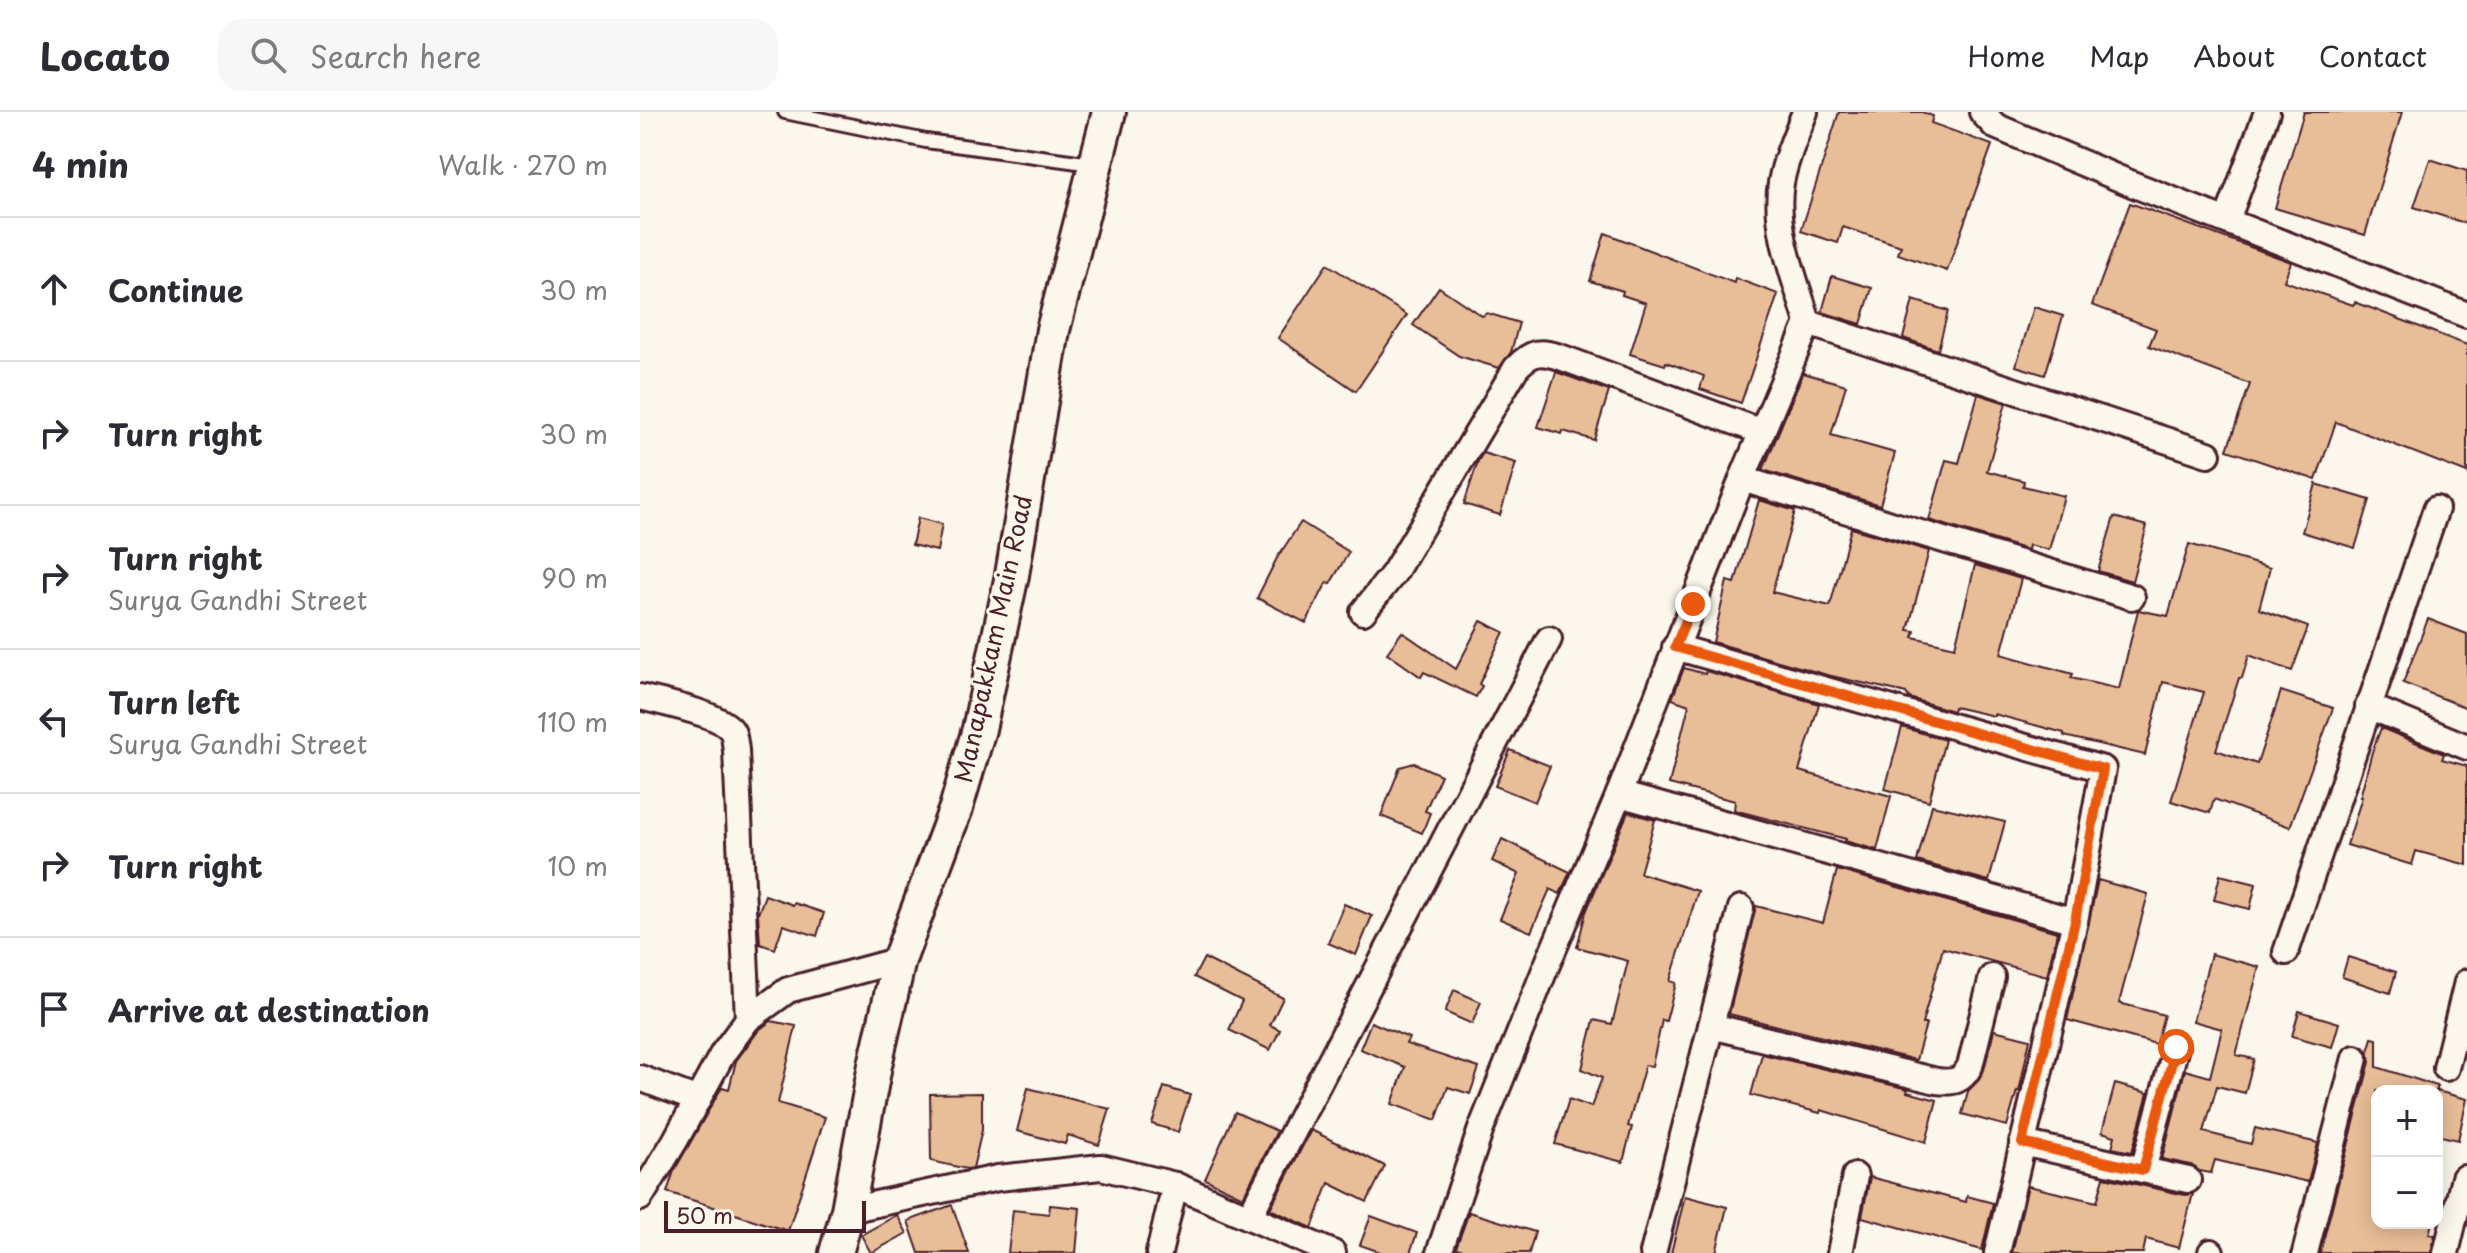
<!DOCTYPE html>
<meta charset="utf-8">
<style>
:root{--surface:#fff;--page:#f7f7f7;--text:#2b2b33;--muted:#7c7c81;--line:#e1e1e2}
body{margin:0;font-family:"Playpen Sans",sans-serif;background:var(--page);color:var(--text)}
.controls{position:absolute;right:24px;bottom:24px;display:grid;overflow:hidden;border-radius:16px;box-shadow:0 4px 20px #0003}
.controls button{width:72px;height:72px;display:grid;place-items:center;padding:0;border:0;border-bottom:2px solid var(--line);background:var(--surface);color:var(--text);font:40px sans-serif}
.scale{position:absolute;left:24px;bottom:20px;width:202px;box-sizing:border-box;padding-left:8px;border:4px solid #4a1f2b;border-top:0;font-size:22px;line-height:28px;white-space:nowrap;color:#4a1f2b;-webkit-text-stroke:6px #fbf7ec;paint-order:stroke}
.stop{position:absolute;width:24px;height:24px;margin:-18px;border:6px solid #ea580c;border-radius:50%;background:#fff}
.stop.end{background:#ea580c;border-color:#fff;box-shadow:0 2px 8px #0008}
.list{margin:0;padding:0;list-style:none}
h2{display:flex;justify-content:space-between;align-items:center;height:104px;margin:0;padding:0 32px;font-size:34px}
h2 small{font-size:26px;font-weight:400;color:var(--muted)}
.list li{display:grid;grid-template-columns:52px 1fr auto;gap:24px;align-items:center;box-sizing:border-box;height:144px;padding:0 32px;border-top:2px solid var(--line)}
.list b{display:block;font-size:30px;white-space:nowrap}
.list p{margin:0;font-size:26px;white-space:nowrap;color:var(--muted)}
.list em{font-size:26px;font-style:normal;color:var(--muted)}
.icon{flex:none;width:44px;height:44px;fill:none;stroke:currentColor;stroke-width:2;stroke-linecap:round;stroke-linejoin:round}
.map{position:relative;flex:none;width:1827px;height:1141px;overflow:hidden}
header{display:flex;align-items:center;gap:48px;box-sizing:border-box;height:112px;padding:0 40px;background:var(--surface);border-bottom:2px solid var(--line)}
header strong{font-size:38px}
nav{display:flex;gap:44px;margin-inline-start:auto;font-size:28px}
.search{width:560px;height:72px;background:var(--page);display:flex;align-items:center;gap:20px;box-sizing:border-box;padding:0 28px;border-radius:24px;color:var(--muted);font-size:30px}
main{display:flex}
aside{flex:1;background:var(--surface)}
.map>svg:first-child{display:block}
</style>
<header>
<strong>Locato</strong>
<div class="search"><svg class="icon" aria-label="search" viewBox="0 0 24 24"><circle cx="10" cy="10" r="6"/><path d="M15 15l6 6"/></svg>Search here</div>
<nav><a>Home</a><a>Map</a><a>About</a><a>Contact</a></nav>
</header>
<main>
<aside>
<h2>4 min<small>Walk · 270 m</small></h2>
<ul class="list">
<li><svg class="icon" aria-label="ahead" viewBox="0 0 24 24"><path d="M12 20V5M6 11l6-6 6 6"/></svg><div><b>Continue</b></div><em>30 m</em></li>
<li><svg class="icon" aria-label="right" viewBox="0 0 24 24"><path d="M7 20v-9h11M14 6l5 5-5 5"/></svg><div><b>Turn right</b></div><em>30 m</em></li>
<li><svg class="icon" aria-label="right" viewBox="0 0 24 24"><path d="M7 20v-9h11M14 6l5 5-5 5"/></svg><div><b>Turn right</b><p>Surya Gandhi Street</p></div><em>90 m</em></li>
<li><svg class="icon" aria-label="left" viewBox="0 0 24 24"><path d="M17 20v-9H6M10 6l-5 5 5 5"/></svg><div><b>Turn left</b><p>Surya Gandhi Street</p></div><em>110 m</em></li>
<li><svg class="icon" aria-label="right" viewBox="0 0 24 24"><path d="M7 20v-9h11M14 6l5 5-5 5"/></svg><div><b>Turn right</b></div><em>10 m</em></li>
<li><svg class="icon" aria-label="arrive" viewBox="0 0 24 24"><path d="M6 21V4h12l-3 4 3 4H6"/></svg><div><b>Arrive at destination</b></div></li>
</ul>
</aside>
<div class="map">
<svg width="1827" height="1141" viewBox="0 0 1827 1141">
<rect width="100%" height="100%" fill="#fbf7ec"/>
<filter id="ink" filterUnits="userSpaceOnUse"><feTurbulence type="fractalNoise" baseFrequency=".0125" numOctaves="2"/><feDisplacementMap in="SourceGraphic" scale="16" xChannelSelector="R" yChannelSelector="G"/><feConvolveMatrix kernelMatrix="1 2 1 2 8 2 1 2 1" color-interpolation-filters="sRGB"/></filter>
<g filter="url(#ink)">
<g fill="#e8be98" stroke="#4a1f2b" stroke-width="2">
<polygon points="1199,0 1282,0 1293,4 1291,11 1352,33 1307,159 1258,142 1261,134 1203,115 1198,131 1161,119"/>
<polygon points="1664,0 1762,0 1725,123 1635,96"/>
<polygon points="1790,47 1827,59 1827,112 1774,95"/>
<polygon points="1490,91 1651,150 1644,169 1713,193 1715,190 1827,233 1827,361 1696,310 1676,368 1587,338 1610,272 1509,234 1516,217 1452,193"/>
<polygon points="965,121 1094,171 1095,166 1138,182 1101,291 1060,277 1064,264 1026,250 1025,253 990,242 1006,191 982,183 983,179 950,169"/>
<polygon points="687,152 767,203 716,279 638,226"/>
<polygon points="1192,164 1232,176 1221,212 1182,200"/>
<polygon points="799,175 842,204 847,201 879,211 871,240 859,256 819,244 773,213"/>
<polygon points="1273,188 1308,199 1298,238 1263,226"/>
<polygon points="1394,195 1423,204 1405,263 1376,254"/>
<polygon points="916,260 969,279 954,328 923,319 922,322 898,315"/>
<polygon points="1163,261 1206,273 1191,323 1255,341 1240,393 1123,358"/>
<polygon points="1338,282 1366,291 1347,359 1384,369 1383,374 1424,384 1409,438 1389,433 1388,438 1289,408 1306,348 1319,351"/>
<polygon points="843,341 876,351 860,403 824,392 838,349"/>
<polygon points="1676,372 1730,388 1715,436 1662,420"/>
<polygon points="1119,388 1155,399 1132,480 1190,494 1211,416 1289,439 1268,518 1275,519 1273,525 1315,535 1335,453 1381,467 1361,542 1433,562 1431,566 1479,577 1498,498 1528,504 1549,432 1630,456 1619,497 1668,515 1652,559 1609,543 1602,566 1599,566 1576,638 1617,652 1641,579 1693,596 1650,715 1574,687 1570,701 1531,689 1564,580 1523,570 1505,643 1424,624 1424,621 1354,602 1354,604 1314,595 1313,599 1269,586 1266,581 1187,563 1073,530 1087,469 1095,471"/>
<polygon points="1474,405 1507,414 1492,469 1458,459"/>
<polygon points="278,406 302,412 297,439 272,433"/>
<polygon points="661,410 709,440 690,472 687,470 666,511 617,486 637,446"/>
<polygon points="1788,507 1827,522 1827,596 1763,571"/>
<polygon points="841,509 864,520 839,572 842,574 836,585 784,560 781,565 747,541 762,520 816,557"/>
<polygon points="1044,556 1065,562 1066,559 1179,592 1159,659 1251,684 1237,738 1205,729 1206,727 1094,698 1095,689 1029,672 1049,593 1032,587"/>
<polygon points="1262,615 1305,628 1289,689 1245,677"/>
<polygon points="1741,616 1804,642 1802,647 1827,654 1827,753 1776,739 1772,753 1707,733 1722,685 1720,685 1732,640"/>
<polygon points="870,638 910,654 895,690 855,674"/>
<polygon points="774,651 801,663 785,699 790,701 782,721 741,704 760,655"/>
<polygon points="1292,693 1365,710 1349,769 1277,749"/>
<polygon points="988,700 1015,708 1000,761 1058,779 1030,869 1036,871 1026,909 1022,908 1012,954 1005,953 988,1014 992,1015 983,1050 915,1032 929,987 951,995 962,966 942,957 954,908 972,912 988,849 937,835 946,800"/>
<polygon points="862,727 930,760 920,782 910,777 891,820 860,807 879,762 852,749"/>
<polygon points="1197,758 1417,820 1407,864 1303,836 1282,912 1286,912 1276,948 1089,902 1116,794 1183,811"/>
<polygon points="1580,763 1616,772 1610,797 1574,788"/>
<polygon points="1458,768 1508,782 1479,891 1524,903 1516,932 1427,908"/>
<polygon points="125,783 153,793 154,791 184,801 177,824 143,813 135,837 120,832 118,802"/>
<polygon points="704,792 732,804 716,843 688,831"/>
<polygon points="1571,842 1619,855 1596,943 1614,947 1605,981 1577,974 1564,1020 1611,1032 1615,1016 1678,1031 1668,1070 1575,1048 1571,1061 1559,1059 1551,1053 1522,1047 1545,958 1570,965 1582,917 1553,909"/>
<polygon points="1708,845 1756,860 1750,881 1702,865"/>
<polygon points="564,846 643,886 630,913 640,918 630,938 589,918 602,889 554,865"/>
<polygon points="814,878 841,890 832,912 805,900"/>
<polygon points="1659,899 1699,911 1692,935 1652,924"/>
<polygon points="131,909 156,914 138,991 185,1005 148,1119 27,1080 34,1059 82,975 89,977 96,949 119,918"/>
<polygon points="731,910 769,926 766,932 839,956 830,982 808,975 796,1008 752,992 765,955 720,937"/>
<polygon points="1354,918 1390,927 1379,980 1377,979 1367,1014 1322,1002 1328,979 1339,968 1344,958"/>
<polygon points="1732,926 1737,927 1737,955 1797,974 1797,979 1737,979 1737,1111 1792,1111 1789,1122 1795,1123 1791,1141 1680,1141 1730,950 1728,939"/>
<polygon points="1122,942 1268,977 1267,980 1297,988 1286,1030 1181,998 1180,1001 1111,983"/>
<polygon points="1475,972 1508,981 1492,1040 1472,1036 1475,1024 1462,1020"/>
<polygon points="524,975 550,983 538,1020 512,1012"/>
<polygon points="388,976 470,997 459,1033 428,1023 425,1032 377,1019"/>
<polygon points="1797,979 1827,987 1818,1028 1797,1023"/>
<polygon points="342,981 342,1018 333,1056 327,1057 291,1049 290,982"/>
<polygon points="595,1000 637,1019 603,1085 565,1067"/>
<polygon points="671,1018 745,1054 727,1090 689,1071 672,1116 630,1097"/>
<polygon points="1230,1065 1326,1090 1327,1084 1353,1091 1342,1138 1222,1105"/>
<polygon points="1464,1065 1545,1083 1553,1082 1539,1136 1506,1127 1503,1141 1372,1141 1388,1074 1457,1090"/>
<polygon points="1045,1084 1087,1095 1076,1141 1031,1141"/>
<polygon points="312,1093 329,1141 279,1141 268,1109"/>
<polygon points="410,1093 440,1096 436,1141 368,1141 373,1098 409,1102"/>
<polygon points="829,1100 895,1120 889,1141 835,1141 816,1136"/>
<polygon points="257,1103 267,1121 231,1141 221,1123"/>
<polygon points="731,1104 777,1121 770,1141 743,1141 720,1133"/>
</g>
<g fill="none" stroke-linecap="round" stroke-linejoin="round">
<g stroke="#4a1f2b" stroke-width="18">
<polyline id="service" points="145,0 286,29 452,52"/>
</g>
<g stroke="#4a1f2b" stroke-width="30">
<g id="minor">
<path d="M1165,0C1156,23 1145,47 1141,71C1133,117 1156,168 1168,211"/>
<polyline points="1342,0 1355,14 1492,72 1827,203"/>
<polyline points="1587,108 1627,0"/>
<polyline points="1102,367 1492,485"/>
<path d="M723,500L754,461L876,256C893,238 900,239 923,246L1122,320"/>
<polyline points="1035,535 1463,657 1435,809 1357,1141"/>
<path d="M0,585C19,590 82,602 92,619C95,624 95,633 96,638L108,907"/>
<polyline points="1728,594 1827,635"/>
<polyline points="979,682 1435,809"/>
<polyline points="1646,840 1796,397"/>
<path d="M1071,914L1297,969C1314,971 1322,969 1330,954L1352,865"/>
<polyline points="1806,956 1827,870"/>
<polyline points="0,966 58,988"/>
<polyline points="1382,1031 1548,1068"/>
<polyline points="1503,1058 1536,935"/>
<polyline points="535,1073 693,1141"/>
<polyline points="0,1086 35,1029 83,941 108,907 148,878 259,848"/>
<polyline points="208,1098 358,1066 461,1055 535,1073 519,1141"/>
<polyline points="609,1105 909,527"/>
<polyline points="799,1141 841,1017 904,860 979,682 1102,367 1168,211 1568,342"/>
<polyline points="1013,1141 1101,796"/>
<polyline points="1200,1141 1215,1064"/>
<polyline points="1571,1141 1571,1140"/>
<polyline points="1665,1141 1715,946"/>
<polyline points="1806,1141 1824,1066"/>
</g>
</g>
<g stroke="#4a1f2b" stroke-width="38">
<polyline id="secondary" points="196,1141 208,1098 235,953 259,848 316,696 339,617 372,463 413,218 469,0"/>
</g>
<use href="#service" stroke="#fbf7ec" stroke-width="12"/>
<use href="#minor" stroke="#fbf7ec" stroke-width="24"/>
<use href="#secondary" stroke="#fbf7ec" stroke-width="32"/>
</g>
</g>
<g fill="none" stroke-linecap="round" stroke-linejoin="round" filter="url(#ink)">
<polyline stroke="#ea580c" stroke-width="10" points="1053,492 1035,535 1463,657 1435,809 1382,1031 1503,1058 1536,935"/>
</g>
<g text-anchor="middle" stroke-width="6" stroke-linejoin="round" paint-order="stroke">
<g font-size="24" fill="#4a1f2b" stroke="#fbf7ec">
<text transform="translate(354 527) rotate(-78)" y="8">Manapakkam Main Road</text>
</g>
</g>
</svg>
<div class="controls">
<button>+</button>
<button>−</button>
</div>
<div class="scale">50 m</div>
<div class="stop" style="left:1536px;top:935px"></div>
<div class="stop end" style="left:1053px;top:492px"></div>
</div>
</main>
